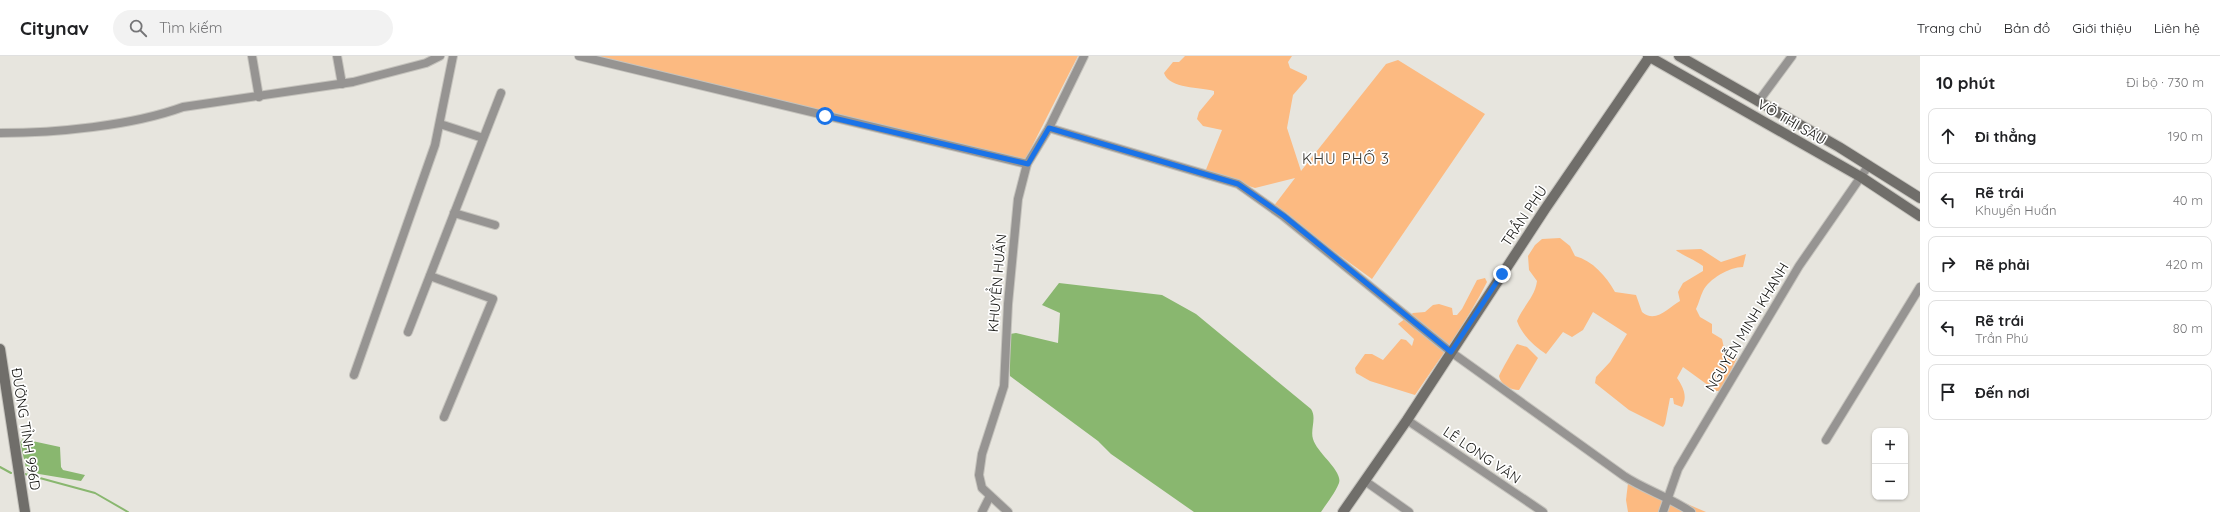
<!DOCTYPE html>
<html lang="vi">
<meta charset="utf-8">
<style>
:root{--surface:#fff;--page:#f2f2f2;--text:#202124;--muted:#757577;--line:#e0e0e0}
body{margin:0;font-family:Quicksand,sans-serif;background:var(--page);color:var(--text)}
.controls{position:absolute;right:12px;bottom:12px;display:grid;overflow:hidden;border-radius:8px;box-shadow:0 1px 3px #0004}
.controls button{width:36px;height:36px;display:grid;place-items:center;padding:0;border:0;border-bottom:1px solid var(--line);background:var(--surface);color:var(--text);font:20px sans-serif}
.stop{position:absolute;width:12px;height:12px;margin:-9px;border:3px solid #1a73e8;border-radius:50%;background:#fff}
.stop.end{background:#1a73e8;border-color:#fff;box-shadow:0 1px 4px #0008}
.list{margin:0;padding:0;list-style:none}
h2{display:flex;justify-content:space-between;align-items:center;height:52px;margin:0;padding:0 16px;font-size:17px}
h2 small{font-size:13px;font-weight:400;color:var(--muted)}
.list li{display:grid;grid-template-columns:26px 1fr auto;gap:12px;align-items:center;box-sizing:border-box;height:56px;margin:0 8px 8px;padding:0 8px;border:1px solid var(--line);border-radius:8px}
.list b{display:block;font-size:15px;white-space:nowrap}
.list p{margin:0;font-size:13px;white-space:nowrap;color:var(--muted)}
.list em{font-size:13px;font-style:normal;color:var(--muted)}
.icon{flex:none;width:22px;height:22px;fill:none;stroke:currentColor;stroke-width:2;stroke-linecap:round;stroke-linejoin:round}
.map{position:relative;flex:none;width:1920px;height:456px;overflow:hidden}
header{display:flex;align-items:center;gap:24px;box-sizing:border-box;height:56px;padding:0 20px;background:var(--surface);border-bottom:1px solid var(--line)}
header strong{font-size:19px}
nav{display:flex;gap:22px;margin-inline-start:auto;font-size:14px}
.search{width:280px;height:36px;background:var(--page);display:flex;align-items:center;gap:10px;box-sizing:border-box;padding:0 14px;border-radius:22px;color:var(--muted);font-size:15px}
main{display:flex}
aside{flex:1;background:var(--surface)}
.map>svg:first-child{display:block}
</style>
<header>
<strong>Citynav</strong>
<div class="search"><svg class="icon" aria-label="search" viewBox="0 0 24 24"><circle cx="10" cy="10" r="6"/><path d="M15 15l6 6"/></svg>Tìm kiếm</div>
<nav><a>Trang chủ</a><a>Bản đồ</a><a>Giới thiệu</a><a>Liên hệ</a></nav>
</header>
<main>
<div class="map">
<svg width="1920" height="456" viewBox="0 0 1920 456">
<rect width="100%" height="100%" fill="#e7e5de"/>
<g fill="#fcba81">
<polygon points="588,0 1078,0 1023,108"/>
<path d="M1185,0H1292L1288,6L1290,12L1307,20V23L1293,39L1287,72L1301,115L1386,8L1398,4L1485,58L1372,223L1273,151L1295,122L1255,132L1205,116L1222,74L1203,70L1197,63L1199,56L1214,38V35C1201,31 1169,33 1164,17L1173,6H1179Z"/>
<path d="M1560,182L1570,190L1575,200C1593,205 1606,220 1615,236L1636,239L1642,256C1656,268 1669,251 1680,245L1678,236L1683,227L1703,215V210C1697,205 1678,197 1676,194L1701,193L1721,206L1746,198L1743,211C1729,211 1709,223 1703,235C1700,241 1699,247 1696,253L1700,261L1712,268V277L1722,283L1724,292L1737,302L1721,335H1716L1683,311L1677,322C1683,331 1688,340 1682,351L1674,348L1673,342H1670L1665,368L1663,371L1629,354L1595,327L1596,321L1610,306L1627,278L1593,256L1583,274L1572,281L1563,276L1546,298C1534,290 1522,279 1517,265C1523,250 1535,241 1537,225L1529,214L1528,200L1535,189L1542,183Z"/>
<path d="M1485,222L1487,226C1467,266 1440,302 1415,339L1370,325L1356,317L1355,312L1365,298H1372L1383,304L1401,283L1406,284L1412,290L1414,283L1398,268L1413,257L1425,256L1433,249L1439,248L1452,252L1453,259H1457L1462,253L1477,224Z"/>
<path d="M1517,288L1527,291L1538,302L1519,334C1510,334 1501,329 1499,320C1500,317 1515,290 1517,288Z"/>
<polygon points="1628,427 1678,444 1706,456 1628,456 1626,444"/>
</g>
<g fill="#89b76f">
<path d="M1059,227L1162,239L1196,258L1311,353C1317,362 1310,373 1313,383C1317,397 1343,415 1339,427C1335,437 1327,447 1321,456H1194L1111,398L1098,385L1010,320L1008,290L1010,278L1016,277L1058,287L1060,257L1042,249Z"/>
<polygon points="23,383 60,391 61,411 63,414 85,419 81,425 27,416 20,386"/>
</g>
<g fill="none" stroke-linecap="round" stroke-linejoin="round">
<g stroke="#89b76f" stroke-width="2">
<polyline points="0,411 11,417"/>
<polyline points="25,418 95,437 128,456"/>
</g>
<g stroke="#c5c3bd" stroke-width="10">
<g id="street">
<polyline points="252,0 259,41"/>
<polyline points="337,0 342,28"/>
<polyline points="579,0 1027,108"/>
<polyline points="1758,46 1792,0"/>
<polyline points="440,68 483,82"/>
<path d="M1049,72L1238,128L1283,160L1451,296L1624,420C1645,434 1670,441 1691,456"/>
<path d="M0,77C55,77 131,70 183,51L353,26L426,7L440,0"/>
<polyline points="454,157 495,169"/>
<polyline points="430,220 493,243 444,361"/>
<polyline points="408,276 501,37"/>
<polyline points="354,319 435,89 453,0"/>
<polyline points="1407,364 1543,456"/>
<polyline points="1826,384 1920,231"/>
<polyline points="1365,425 1409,456"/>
<polyline points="982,456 990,440"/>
<polyline points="1008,456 982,432 979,419 982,398 1004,330 1008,248 1018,143 1027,108 1049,72 1084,0"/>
<polyline points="1663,456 1678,413 1688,396 1799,210 1869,109"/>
</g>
</g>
<g stroke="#c5c3bd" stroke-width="12">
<g id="secondary">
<polyline points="1648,0 1861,121 1920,160"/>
<polyline points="1679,0 1839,91 1920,142"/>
<polyline points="0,293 25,456"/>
<polyline points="1343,456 1407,364 1545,153 1650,0"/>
</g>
</g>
<use href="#street" stroke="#969492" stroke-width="8"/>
<use href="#secondary" stroke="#706e6a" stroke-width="10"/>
</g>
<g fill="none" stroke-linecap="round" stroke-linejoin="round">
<polyline stroke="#1a73e8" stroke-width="5" points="825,60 1028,108 1049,72 1238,128 1284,160 1451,296 1502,218"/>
</g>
<g text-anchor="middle" stroke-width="3.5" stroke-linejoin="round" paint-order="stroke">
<g font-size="14" fill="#131310" stroke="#fff">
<text transform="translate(1792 66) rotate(30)" y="5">VÕ THỊ SÁU</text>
<text transform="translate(1524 160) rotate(-56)" y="5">TRẦN PHÚ</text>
<text transform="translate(997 227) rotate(-85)" y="5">KHUYỂN HUẤN</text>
<text transform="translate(1747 271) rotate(-59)" y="5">NGUYỄN MINH KHANH</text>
<text transform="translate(26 373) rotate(81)" y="5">ĐƯỜNG TỈNH 996D</text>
<text transform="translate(1482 399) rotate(34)" y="5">LÊ LONG VÂN</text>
</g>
<g font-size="15" letter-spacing="1" fill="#393833" stroke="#fff">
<text x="1346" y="108">KHU PHỐ 3</text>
</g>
</g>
</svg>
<div class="controls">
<button>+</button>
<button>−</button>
</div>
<div class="stop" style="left:825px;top:60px"></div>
<div class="stop end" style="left:1502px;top:218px"></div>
</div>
<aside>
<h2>10 phút<small>Đi bộ · 730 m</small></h2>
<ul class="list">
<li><svg class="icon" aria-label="ahead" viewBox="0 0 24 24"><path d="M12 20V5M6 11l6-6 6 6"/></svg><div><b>Đi thẳng</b></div><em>190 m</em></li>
<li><svg class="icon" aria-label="left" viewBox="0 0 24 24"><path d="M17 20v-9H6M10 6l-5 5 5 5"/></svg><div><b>Rẽ trái</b><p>Khuyển Huấn</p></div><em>40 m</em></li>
<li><svg class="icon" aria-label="right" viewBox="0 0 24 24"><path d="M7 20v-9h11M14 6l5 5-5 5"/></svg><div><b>Rẽ phải</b></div><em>420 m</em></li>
<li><svg class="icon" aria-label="left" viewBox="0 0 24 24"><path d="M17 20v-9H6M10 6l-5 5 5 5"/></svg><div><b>Rẽ trái</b><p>Trần Phú</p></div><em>80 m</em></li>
<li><svg class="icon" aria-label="arrive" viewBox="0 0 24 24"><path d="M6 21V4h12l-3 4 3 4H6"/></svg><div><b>Đến nơi</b></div></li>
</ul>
</aside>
</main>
